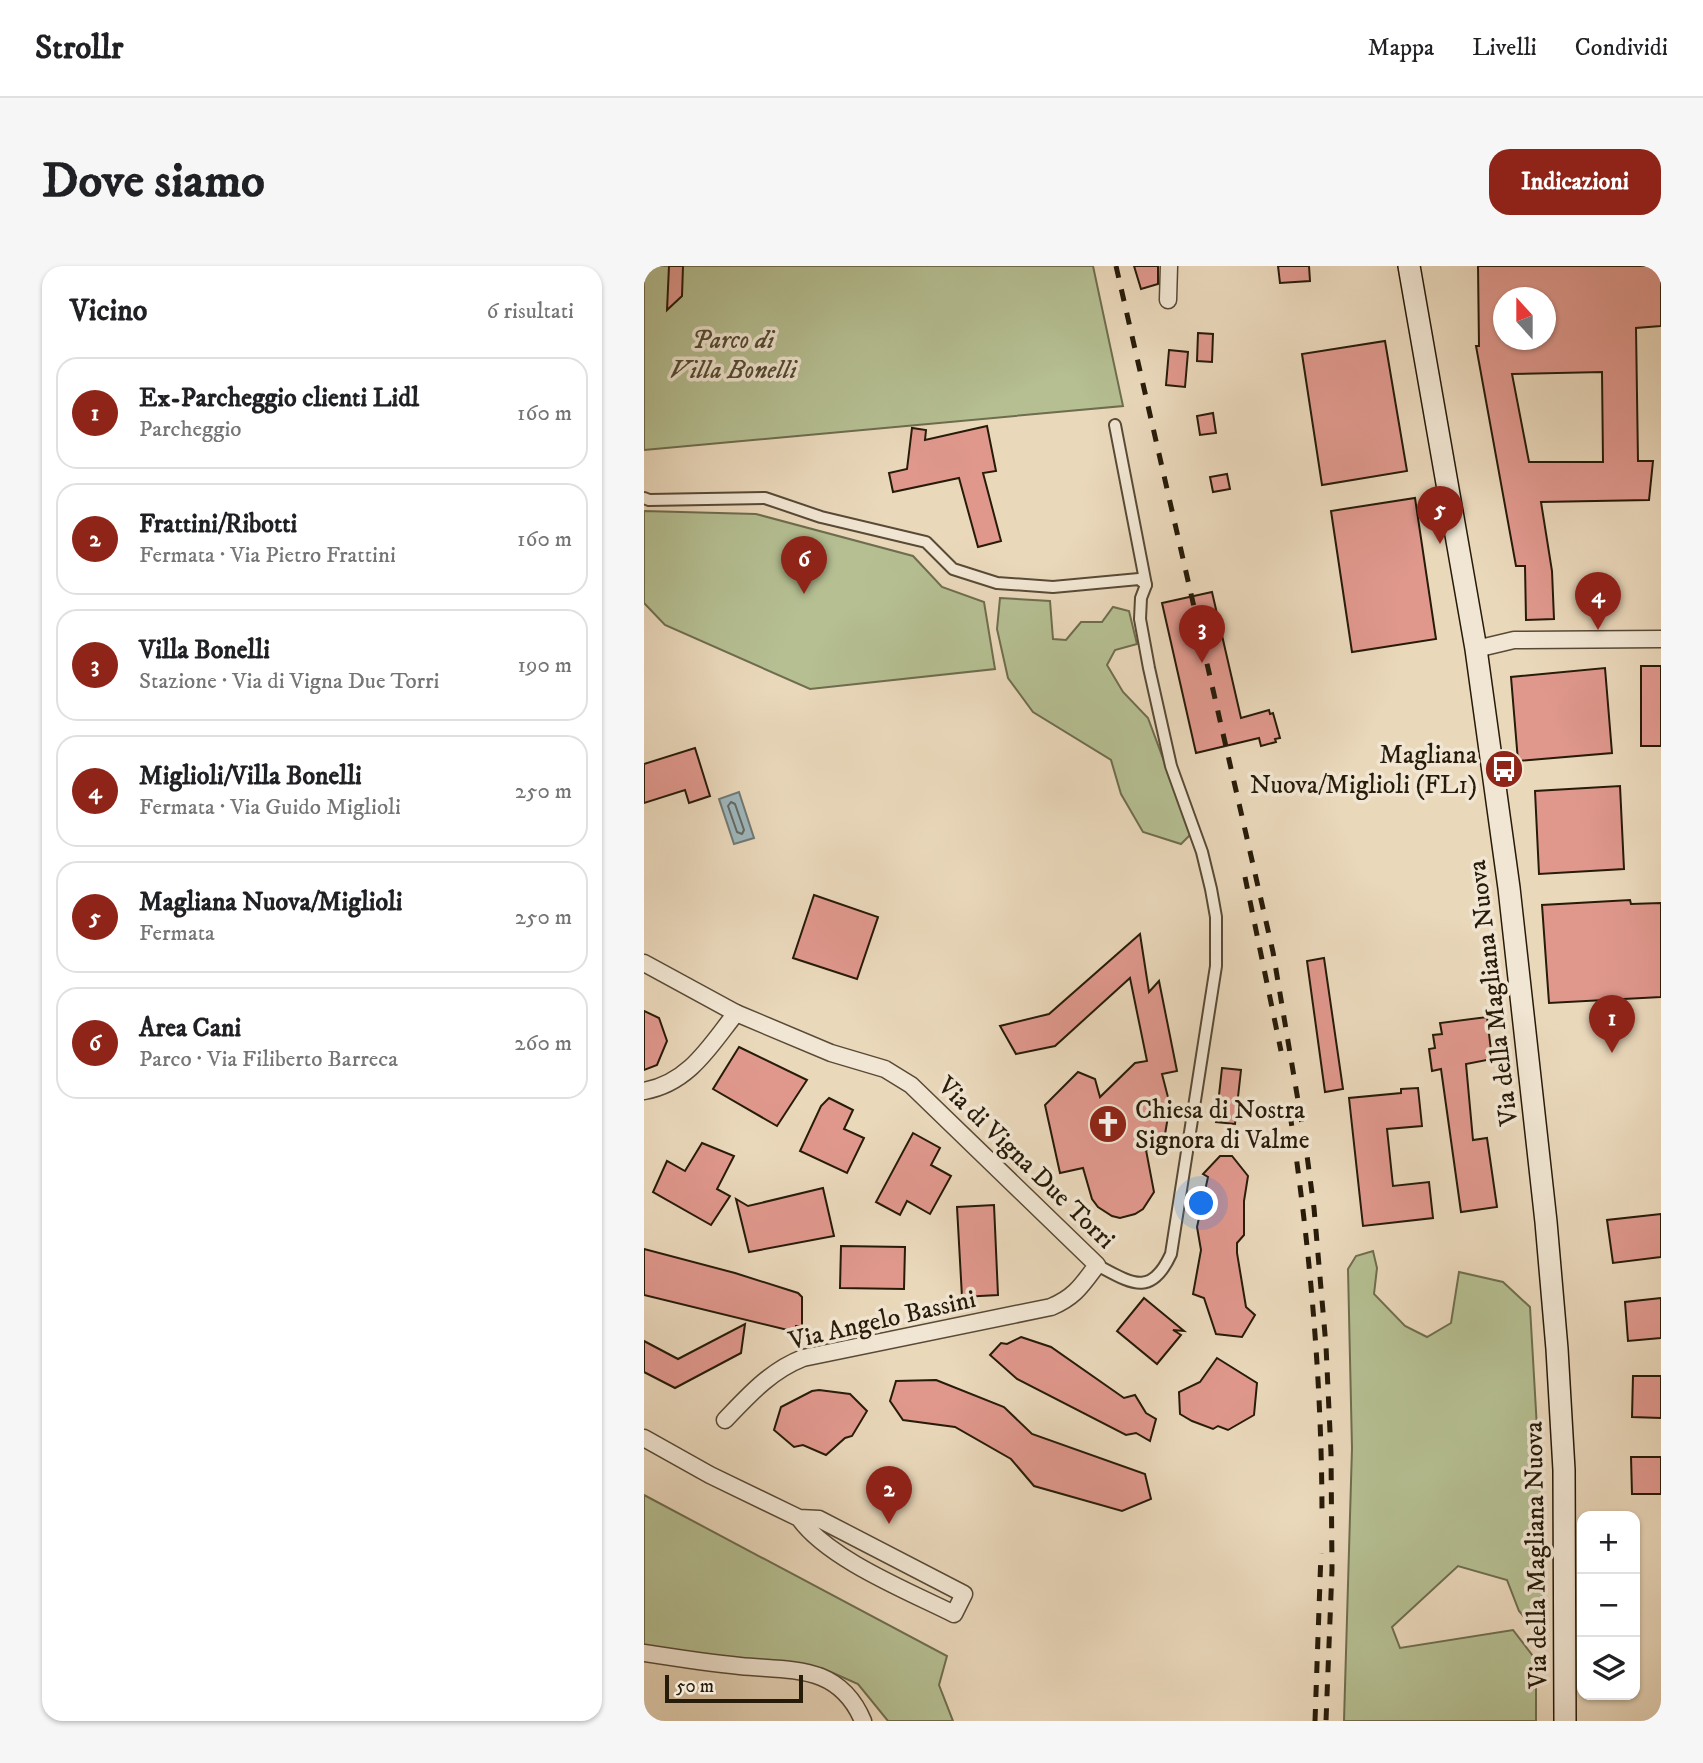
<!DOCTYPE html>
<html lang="it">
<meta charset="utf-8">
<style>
:root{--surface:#fff;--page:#f6f6f6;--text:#202124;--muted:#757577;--line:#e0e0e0;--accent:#8f2418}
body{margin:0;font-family:"IM FELL DW Pica",serif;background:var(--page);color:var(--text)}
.controls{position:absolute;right:21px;bottom:21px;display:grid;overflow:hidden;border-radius:14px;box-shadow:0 2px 5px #0004}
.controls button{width:63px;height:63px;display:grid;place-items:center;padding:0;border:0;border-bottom:2px solid var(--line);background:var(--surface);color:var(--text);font:35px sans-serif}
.compass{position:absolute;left:849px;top:21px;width:63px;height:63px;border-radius:50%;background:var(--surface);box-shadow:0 2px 5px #0004;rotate:339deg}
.scale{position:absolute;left:21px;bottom:18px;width:138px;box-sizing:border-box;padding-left:7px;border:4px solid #271b09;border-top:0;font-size:19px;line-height:24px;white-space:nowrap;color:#271b09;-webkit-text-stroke:5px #f1e6d3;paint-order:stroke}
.you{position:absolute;left:558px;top:938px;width:24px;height:24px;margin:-18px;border:5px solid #fff;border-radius:50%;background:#1a73e8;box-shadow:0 0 0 10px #1a73e833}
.badge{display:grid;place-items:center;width:46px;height:46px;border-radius:50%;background:var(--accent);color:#fff;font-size:23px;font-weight:700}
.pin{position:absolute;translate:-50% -58px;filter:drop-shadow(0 2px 4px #0008)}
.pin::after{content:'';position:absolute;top:37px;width:24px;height:21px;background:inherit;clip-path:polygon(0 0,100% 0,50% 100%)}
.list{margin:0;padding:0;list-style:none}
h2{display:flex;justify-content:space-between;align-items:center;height:91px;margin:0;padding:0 28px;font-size:30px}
h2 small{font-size:23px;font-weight:400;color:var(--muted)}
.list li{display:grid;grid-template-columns:46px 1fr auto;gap:21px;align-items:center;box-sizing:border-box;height:112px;margin:0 14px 14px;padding:0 14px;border:2px solid var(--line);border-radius:21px}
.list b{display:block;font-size:26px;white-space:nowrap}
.list p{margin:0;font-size:23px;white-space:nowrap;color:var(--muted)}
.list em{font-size:23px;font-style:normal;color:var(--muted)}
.icon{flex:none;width:38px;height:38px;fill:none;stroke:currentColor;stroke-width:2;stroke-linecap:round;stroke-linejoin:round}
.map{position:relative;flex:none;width:1017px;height:1455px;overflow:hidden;border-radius:21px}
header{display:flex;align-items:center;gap:42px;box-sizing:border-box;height:98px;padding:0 35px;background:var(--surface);border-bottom:2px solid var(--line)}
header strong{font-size:33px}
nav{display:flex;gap:38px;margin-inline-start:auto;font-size:24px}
.intro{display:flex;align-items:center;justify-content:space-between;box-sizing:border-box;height:168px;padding:0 42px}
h1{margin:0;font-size:49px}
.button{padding:18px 32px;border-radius:21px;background:var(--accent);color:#fff;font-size:24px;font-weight:700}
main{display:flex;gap:42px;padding:0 42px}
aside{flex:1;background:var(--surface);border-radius:21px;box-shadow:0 2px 5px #0004}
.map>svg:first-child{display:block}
</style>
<header>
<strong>Strollr</strong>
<nav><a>Mappa</a><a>Livelli</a><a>Condividi</a></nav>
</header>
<div class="intro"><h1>Dove siamo</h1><a class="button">Indicazioni</a></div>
<main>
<aside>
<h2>Vicino<small>6 risultati</small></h2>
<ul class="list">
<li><span class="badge">1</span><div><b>Ex-Parcheggio clienti Lidl</b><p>Parcheggio</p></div><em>160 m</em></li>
<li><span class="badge">2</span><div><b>Frattini/Ribotti</b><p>Fermata · Via Pietro Frattini</p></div><em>160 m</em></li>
<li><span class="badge">3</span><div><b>Villa Bonelli</b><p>Stazione · Via di Vigna Due Torri</p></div><em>190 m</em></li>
<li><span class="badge">4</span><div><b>Miglioli/Villa Bonelli</b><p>Fermata · Via Guido Miglioli</p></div><em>250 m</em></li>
<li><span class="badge">5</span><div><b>Magliana Nuova/Miglioli</b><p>Fermata</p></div><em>250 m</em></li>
<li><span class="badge">6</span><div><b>Area Cani</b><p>Parco · Via Filiberto Barreca</p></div><em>260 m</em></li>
</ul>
</aside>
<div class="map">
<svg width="1017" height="1455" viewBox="0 0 1017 1455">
<rect width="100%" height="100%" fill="#ead8bb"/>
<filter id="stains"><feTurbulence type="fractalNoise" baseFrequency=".00286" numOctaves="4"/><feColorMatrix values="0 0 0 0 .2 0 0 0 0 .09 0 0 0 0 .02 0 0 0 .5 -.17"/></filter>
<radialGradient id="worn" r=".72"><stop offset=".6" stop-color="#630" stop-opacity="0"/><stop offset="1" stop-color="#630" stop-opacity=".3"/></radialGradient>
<g fill="#b5bf92" stroke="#6e6d4e" stroke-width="2">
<polygon points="0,0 449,0 479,140 0,184"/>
<polygon points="0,245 112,248 269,290 298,321 340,336 351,403 166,423 21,359 0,337"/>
<polygon points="356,332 406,335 409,373 422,374 437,356 458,356 469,341 485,345 493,378 471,384 463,399 479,426 504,452 547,568 537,578 499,566 477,528 467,494 389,446 364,412 353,363"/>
<polygon points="729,985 733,1002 730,1028 761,1060 783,1071 807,1057 815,1006 859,1016 886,1041 898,1249 898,1372 875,1345 863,1314 814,1300 748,1361 756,1382 869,1364 892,1394 892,1455 700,1455 708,1182 704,1003 712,990"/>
<polygon points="0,1229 303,1390 295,1419 309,1455 244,1455 214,1418 178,1402 14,1383 0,1379"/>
</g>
<polygon fill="#9eb6bc" stroke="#6e7874" stroke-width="2" points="95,526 110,572 90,578 75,533"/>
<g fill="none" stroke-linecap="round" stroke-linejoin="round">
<polygon stroke="#626862" stroke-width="2" points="87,536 91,538 100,564 98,568 93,566 84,540"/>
</g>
<g fill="#e0988d" stroke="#271b09" stroke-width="2" fill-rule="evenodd">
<polygon points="25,0 39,0 38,30 23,44"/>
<polygon points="490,0 514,0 514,18 497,23"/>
<polygon points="634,0 665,0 666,15 636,17"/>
<path d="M834,0H1017V60L992,62L994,195H1009L1005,234L897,236L908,305L910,353L882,354L881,300H872L832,80H835ZM859,32H901V74H859ZM958,106L959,196H885L868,108Z"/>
<polygon points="554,67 569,68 568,96 553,95"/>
<polygon points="741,75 763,205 678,219 658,88"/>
<polygon points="525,84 544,86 541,121 522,119"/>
<polygon points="569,147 572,167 556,169 553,150"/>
<polygon points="343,160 352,205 339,207 357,275 334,281 315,212 249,226 245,207 263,203 268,162 282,164 281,174"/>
<polygon points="583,208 586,223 569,226 566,211"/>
<polygon points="771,232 792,373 708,386 687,245"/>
<polygon points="568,326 597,452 625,444 626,448 629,447 636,472 631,473 632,476 617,480 615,472 552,487 518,337"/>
<rect x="997" y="400" width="20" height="80"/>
<polygon points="961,402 968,487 874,495 867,411"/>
<polygon points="51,482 66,530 45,537 41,524 0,537 0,498"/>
<polygon points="976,520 980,603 895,608 891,525"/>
<polygon points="170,629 234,651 213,713 149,692"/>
<polygon points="986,634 987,638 1017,637 1017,731 905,737 898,639"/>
<polygon points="496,668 505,726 515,715 533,805 518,808 526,839 519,880 502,884 510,926 499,943 491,948 476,952 468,950 454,941 448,933 439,902 416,907 401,839 434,806 451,813 456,831 491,797 503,795 486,712 411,780 372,788 356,760 405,748"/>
<polygon points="680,692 699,823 681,826 663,695"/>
<polygon points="0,745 15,752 23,775 13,799 0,804"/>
<polygon points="843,751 848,793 822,798 829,874 843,872 853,941 817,946 797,803 788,805 785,783 791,782 789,769 798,768 796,757"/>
<polygon points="95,781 163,814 133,860 69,823"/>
<polygon points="578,802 597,804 591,858 572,856"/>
<polygon points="774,822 778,860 743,863 749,920 785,916 789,952 719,960 705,832 757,827 757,823"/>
<polygon points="185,832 209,844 200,863 220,872 203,907 156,885 177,840"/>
<polygon points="269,867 296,882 287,899 307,910 286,948 263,935 256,949 232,936"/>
<polygon points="58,877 90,890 73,923 86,930 67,959 9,926 23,895 41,905"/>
<polygon points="576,890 588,890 604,910 600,935 600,969 593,977 593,987 602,1041 611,1049 598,1071 572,1068 560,1032 549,1028 557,984 553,961 564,911 559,908"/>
<polygon points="179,922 190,970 105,986 92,933 104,940"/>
<polygon points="350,939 354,1029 318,1031 313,941"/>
<polygon points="1017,948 1017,991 969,997 963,954"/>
<polygon points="197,980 261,981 260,1023 196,1022"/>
<polygon points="0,983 91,1007 154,1027 158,1031 158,1060 152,1060 152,1066 0,1029"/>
<polygon points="500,1032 540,1065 529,1064 537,1069 513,1098 473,1065"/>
<polygon points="1017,1032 1017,1072 984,1075 981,1036"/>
<polygon points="101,1058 97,1087 31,1122 0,1106 0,1075 34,1093"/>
<polygon points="377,1071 407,1081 480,1132 491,1129 502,1147 512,1153 506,1175 492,1167 482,1169 373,1113 346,1089 357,1077 363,1078"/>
<polygon points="573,1092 613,1117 610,1149 584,1164 574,1160 569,1163 548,1155 536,1148 535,1126 556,1116"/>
<polygon points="989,1110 1017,1110 1017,1152 988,1151"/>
<polygon points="292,1114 360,1141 388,1168 501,1208 507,1233 478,1245 390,1220 367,1193 311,1161 259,1154 246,1135 252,1115"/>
<polygon points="175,1124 206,1128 223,1145 208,1170 201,1172 182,1189 159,1179 150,1181 130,1164 137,1141 168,1125"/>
<polygon points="987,1191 1017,1191 1017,1228 988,1228"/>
</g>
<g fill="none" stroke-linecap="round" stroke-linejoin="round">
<g stroke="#584a36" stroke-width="14">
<g id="pedestrian">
<polyline points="0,232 5,234 121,232 177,251 282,276 309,303 353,317 409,321 495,313 502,319"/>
<path d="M453,999C487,1017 507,1032 527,988L572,700V651L567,623L558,586L527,500L505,402L496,353L497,332L502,319L471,159"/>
</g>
</g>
<g stroke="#584a36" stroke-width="19">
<g id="minor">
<polyline points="524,34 525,0"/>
<polyline points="832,383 870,374 1017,373"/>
<path d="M0,697L92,747L187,787L241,803L267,819L453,999C438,1019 431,1031 407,1041L159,1092C126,1105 105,1129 81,1154"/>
<path d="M0,825C45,817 66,780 92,747"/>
<path d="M0,1172L66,1209L155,1252L175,1253L320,1328L310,1348C264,1325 184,1293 155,1252"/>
<path d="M0,1387C32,1392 64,1397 96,1400C148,1405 195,1398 219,1455"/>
</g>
</g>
<g stroke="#271b09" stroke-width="24">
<polyline id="secondary" points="765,0 832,383 865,622 902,956 913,1083 920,1204 921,1455"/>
</g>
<use href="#pedestrian" stroke="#f1e6d3" stroke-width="10"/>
<use href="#minor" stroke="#f1e6d3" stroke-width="16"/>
<use href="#secondary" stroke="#f1e6d3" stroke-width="21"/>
<g stroke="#271b09" stroke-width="5" stroke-dasharray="12 12" stroke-linecap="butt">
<polyline points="472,0 629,686 662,882 670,942 682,1080 687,1187 688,1303 682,1455"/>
<polyline points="601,611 637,785"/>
<path d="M646,848C666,981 678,1117 678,1252"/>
<polyline points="671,1455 677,1287"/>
</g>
</g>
<defs>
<g id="bus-disc" transform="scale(2.0125)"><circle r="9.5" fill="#8f2418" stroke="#f1e6d3"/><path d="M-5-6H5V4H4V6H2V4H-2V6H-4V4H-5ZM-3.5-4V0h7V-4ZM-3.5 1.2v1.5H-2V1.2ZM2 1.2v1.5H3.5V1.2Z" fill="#fff"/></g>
<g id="church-disc" transform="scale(2.0125)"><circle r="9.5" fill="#8f2418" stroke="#f1e6d3"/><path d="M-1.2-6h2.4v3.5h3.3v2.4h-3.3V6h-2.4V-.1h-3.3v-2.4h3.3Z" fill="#fff"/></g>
</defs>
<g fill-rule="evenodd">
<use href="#bus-disc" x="860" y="503"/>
<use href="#church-disc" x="464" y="858"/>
</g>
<g text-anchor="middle" stroke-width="7" stroke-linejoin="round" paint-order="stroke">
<g font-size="26" font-style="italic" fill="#524c32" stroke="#f1e6d3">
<text x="89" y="82">Parco di<tspan x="89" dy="30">Villa Bonelli</tspan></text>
</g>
<g font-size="26" fill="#271b09" stroke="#f1e6d3" text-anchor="end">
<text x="833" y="497">Magliana<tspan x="833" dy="30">Nuova/Miglioli (FL1)</tspan></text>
<text x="491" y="852" text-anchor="start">Chiesa di Nostra<tspan x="491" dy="30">Signora di Valme</tspan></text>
</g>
<g font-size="26" fill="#271b09" stroke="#f1e6d3">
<text transform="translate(848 727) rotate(-97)" y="9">Via della Magliana Nuova</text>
<text transform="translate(383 896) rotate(44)" y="9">Via di Vigna Due Torri</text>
<text transform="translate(238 1053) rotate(-13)" y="9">Via Angelo Bassini</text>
<text transform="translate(891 1289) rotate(-91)" y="9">Via della Magliana Nuova</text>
</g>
</g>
<rect width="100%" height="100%" filter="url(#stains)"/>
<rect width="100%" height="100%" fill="url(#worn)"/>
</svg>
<div class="controls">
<button>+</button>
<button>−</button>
<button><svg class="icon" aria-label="layers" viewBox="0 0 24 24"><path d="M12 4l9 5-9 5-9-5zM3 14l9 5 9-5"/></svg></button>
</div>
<svg class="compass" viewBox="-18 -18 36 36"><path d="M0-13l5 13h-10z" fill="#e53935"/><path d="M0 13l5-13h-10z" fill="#757577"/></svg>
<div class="scale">50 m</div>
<div class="you"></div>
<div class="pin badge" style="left:968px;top:787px">1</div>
<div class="pin badge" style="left:245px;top:1258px">2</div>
<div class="pin badge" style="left:558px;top:397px">3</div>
<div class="pin badge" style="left:954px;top:364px">4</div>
<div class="pin badge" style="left:796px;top:278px">5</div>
<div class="pin badge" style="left:160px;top:328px">6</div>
</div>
</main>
